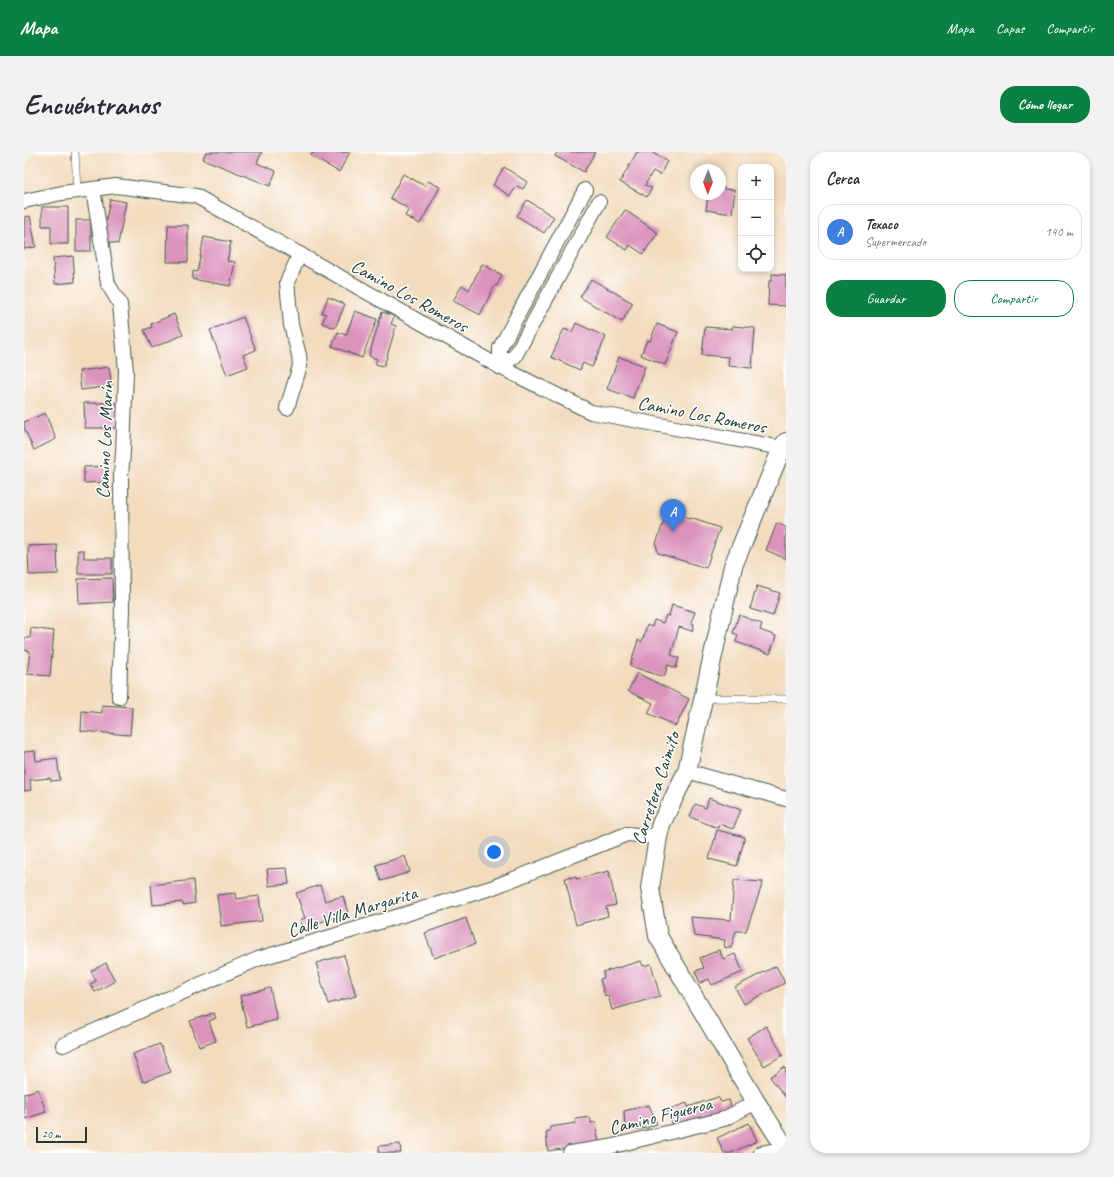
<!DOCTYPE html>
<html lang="es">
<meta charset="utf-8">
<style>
:root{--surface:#fff;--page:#f2f2f3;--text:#2b2b33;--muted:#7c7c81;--line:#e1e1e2;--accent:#0b8043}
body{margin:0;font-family:Caveat,sans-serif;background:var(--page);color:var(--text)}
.controls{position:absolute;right:12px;top:12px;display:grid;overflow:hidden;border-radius:8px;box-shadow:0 2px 6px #0003}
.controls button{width:36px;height:36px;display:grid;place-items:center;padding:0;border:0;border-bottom:1px solid var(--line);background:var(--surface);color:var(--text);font:20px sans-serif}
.compass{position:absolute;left:666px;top:12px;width:36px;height:36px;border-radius:50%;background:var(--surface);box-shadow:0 2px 6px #0003;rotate:181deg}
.scale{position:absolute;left:12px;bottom:10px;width:51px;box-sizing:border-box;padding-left:4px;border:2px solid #1f3d34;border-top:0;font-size:11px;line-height:14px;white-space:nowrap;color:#1f3d34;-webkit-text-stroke:3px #fff;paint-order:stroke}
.you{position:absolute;left:470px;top:700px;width:14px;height:14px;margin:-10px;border:3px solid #fff;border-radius:50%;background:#1a73e8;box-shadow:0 0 0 6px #1a73e833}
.badge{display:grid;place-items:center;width:26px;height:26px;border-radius:50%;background:var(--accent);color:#fff;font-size:13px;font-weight:700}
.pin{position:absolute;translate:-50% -33px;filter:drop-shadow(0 1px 2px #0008)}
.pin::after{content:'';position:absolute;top:21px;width:14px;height:12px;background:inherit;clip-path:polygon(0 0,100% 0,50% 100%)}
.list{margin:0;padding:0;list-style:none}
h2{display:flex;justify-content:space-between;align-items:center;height:52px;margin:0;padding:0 16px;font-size:17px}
h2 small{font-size:13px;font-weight:400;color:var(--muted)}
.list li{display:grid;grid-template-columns:26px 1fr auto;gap:12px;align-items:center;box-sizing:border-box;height:56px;margin:0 8px 8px;padding:0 8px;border:1px solid var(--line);border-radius:16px}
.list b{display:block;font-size:15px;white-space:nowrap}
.list p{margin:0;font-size:13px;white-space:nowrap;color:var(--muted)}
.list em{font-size:13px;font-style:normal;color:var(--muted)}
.actions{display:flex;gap:8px;padding:12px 16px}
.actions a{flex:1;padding:9px 0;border:1px solid var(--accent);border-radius:16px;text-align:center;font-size:14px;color:var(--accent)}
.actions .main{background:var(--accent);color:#fff}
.icon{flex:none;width:22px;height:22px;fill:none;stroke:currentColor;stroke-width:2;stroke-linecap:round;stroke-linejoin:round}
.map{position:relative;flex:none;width:762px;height:1001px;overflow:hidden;border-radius:16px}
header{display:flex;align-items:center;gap:24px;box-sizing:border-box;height:56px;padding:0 20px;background:var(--accent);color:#fff}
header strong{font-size:19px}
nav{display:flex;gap:22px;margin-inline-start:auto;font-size:14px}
.intro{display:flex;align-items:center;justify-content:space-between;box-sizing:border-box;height:96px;padding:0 24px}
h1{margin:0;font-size:28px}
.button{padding:10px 18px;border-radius:16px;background:var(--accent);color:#fff;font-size:14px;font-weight:700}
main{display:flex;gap:24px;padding:0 24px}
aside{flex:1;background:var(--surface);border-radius:16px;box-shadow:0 2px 6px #0003}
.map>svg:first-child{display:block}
</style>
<header>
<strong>Mapa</strong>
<nav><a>Mapa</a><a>Capas</a><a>Compartir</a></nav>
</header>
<div class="intro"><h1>Encuéntranos</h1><a class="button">Cómo llegar</a></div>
<main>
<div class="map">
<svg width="762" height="1001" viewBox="0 0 762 1001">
<rect width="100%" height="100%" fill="#fff"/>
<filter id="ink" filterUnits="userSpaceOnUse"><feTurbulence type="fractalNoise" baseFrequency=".025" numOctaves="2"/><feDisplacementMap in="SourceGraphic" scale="8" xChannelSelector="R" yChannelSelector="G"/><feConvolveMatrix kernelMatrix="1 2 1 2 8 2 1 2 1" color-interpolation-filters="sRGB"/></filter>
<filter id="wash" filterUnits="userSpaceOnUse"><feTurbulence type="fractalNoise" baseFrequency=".012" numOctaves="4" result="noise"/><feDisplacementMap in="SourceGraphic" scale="16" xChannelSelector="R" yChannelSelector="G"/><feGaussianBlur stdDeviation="0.9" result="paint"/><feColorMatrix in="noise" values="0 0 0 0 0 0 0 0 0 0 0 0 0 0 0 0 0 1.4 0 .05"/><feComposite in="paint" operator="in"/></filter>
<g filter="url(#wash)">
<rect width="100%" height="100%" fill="#f3dcbe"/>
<g id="blocks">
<g fill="#db93bc">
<polygon points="182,0 238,0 233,11 252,19 246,34 179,7"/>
<polygon points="289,0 326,0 315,20 287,4"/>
<polygon points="533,0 571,0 560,20 531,4"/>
<polygon points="613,0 627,0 643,9 636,23 629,19 621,33 628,36 623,45 596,30"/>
<polygon points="480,15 503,30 499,37 493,34 486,44 469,33"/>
<polygon points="379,22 401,34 404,29 416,35 396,72 381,64 385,57 366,46"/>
<polygon points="696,34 700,35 700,37 711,38 708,62 682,58 684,42 696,42"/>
<polygon points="86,47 102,50 94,92 78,89"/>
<polygon points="503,48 530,65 520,81 493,64"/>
<polygon points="18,55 44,55 44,92 27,92 27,74 18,74"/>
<polygon points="601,58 634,81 619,102 606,93 603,98 583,85"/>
<polygon points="6,64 12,95 0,97 0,65"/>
<rect x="52" y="68" width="15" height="31"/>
<polygon points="144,73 164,73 164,110 143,110"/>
<polygon points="180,85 207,90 203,109 211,110 206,134 168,127 169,119 173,120"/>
<polygon points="49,104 51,130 31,132 29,106"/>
<polygon points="458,112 478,123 473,134 471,133 456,163 455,162 429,149 438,133 445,138"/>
<polygon points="748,122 762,123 762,154 744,153 745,129 748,129"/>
<polygon points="567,127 609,151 598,170 556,145"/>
<polygon points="304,145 321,152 311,176 298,171 302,162 298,161"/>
<polygon points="331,159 353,167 338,206 308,194 314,180 322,183"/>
<polygon points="358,160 370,164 367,172 372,174 360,214 351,212 353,207 345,204"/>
<polygon points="150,162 159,183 128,196 120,178 128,175 127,172"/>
<polygon points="219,165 232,198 219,203 224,215 203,223 186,178"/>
<polygon points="552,171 582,185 568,215 559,211 556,218 527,205 540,177 548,180"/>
<polygon points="633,172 654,180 641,213 617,203 623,188 626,189"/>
<polygon points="708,174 731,176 728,216 704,214 705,205 678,203 681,175 708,177"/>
<polygon points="595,205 621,214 609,246 583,237"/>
<polygon points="85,215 88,234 57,238 55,219"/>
<polygon points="60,251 94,251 94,276 61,276"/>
<polygon points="21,261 32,287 10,298 0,276 0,270"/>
<polygon points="84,314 84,330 60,331 60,315"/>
<polygon points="643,360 665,367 666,366 696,376 682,416 634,401 632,392"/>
<polygon points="753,371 762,375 762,407 742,398"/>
<polygon points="33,393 34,422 5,423 4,394"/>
<polygon points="54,398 60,398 60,406 88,406 88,422 54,422"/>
<polygon points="88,426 89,450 55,452 54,427"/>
<polygon points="733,434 756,441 749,464 726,457"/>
<polygon points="648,453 671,460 667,471 670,472 668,479 655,475 647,503 655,506 652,516 644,513 640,525 606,514 614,488 618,490 623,473 628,475 630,468 639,471 642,463 645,464"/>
<polygon points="715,463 738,472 736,478 752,484 746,502 712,490 714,483 709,481"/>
<polygon points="7,476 30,479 26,524 3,522 6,499 0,498 0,486 6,486"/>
<polygon points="613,521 665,547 652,574 624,561 629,551 604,539"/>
<polygon points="78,553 108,555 106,583 57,579 58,559 78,561"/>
<polygon points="11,599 12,609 33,606 36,628 27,629 26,626 6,628 7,638 0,639 0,600"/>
<polygon points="685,646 717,658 709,677 695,672 694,676 666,665 671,652 682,656"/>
<polygon points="693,678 721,685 713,714 685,707"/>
<polygon points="381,704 386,720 357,729 352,713"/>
<polygon points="263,716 265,732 245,734 243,717"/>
<polygon points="585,719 592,753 582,755 584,764 552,773 541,726 552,725 552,727"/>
<polygon points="169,728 171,751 159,753 158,750 129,753 127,733"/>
<polygon points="710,728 739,730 722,779 712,779 707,796 700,795 701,788 670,784 667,765 707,768"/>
<polygon points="296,733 301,749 319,744 324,761 279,776 276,768 281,766 272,741"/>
<polygon points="211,741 212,747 235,744 238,769 197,774 193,743"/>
<polygon points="442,766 451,792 410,806 401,781"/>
<polygon points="695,798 699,807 711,802 719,820 688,833 685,827 676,831 671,819 680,816 676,806"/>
<polygon points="320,803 332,844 304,852 292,811"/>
<polygon points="617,809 619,814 627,812 636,844 588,858 584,843 581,844 576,827 580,826 579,820"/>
<polygon points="82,811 91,829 71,840 66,832 72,829 67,819"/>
<polygon points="752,814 761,831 720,852 711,835"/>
<polygon points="246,836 253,868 223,875 216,844"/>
<polygon points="190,861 192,866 185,869 192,889 175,895 166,869"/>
<polygon points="742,874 759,903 740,914 723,886"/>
<polygon points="136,892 147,920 119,930 109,902"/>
<polygon points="760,915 762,917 762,946 746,925"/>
<polygon points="14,937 22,960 0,967 0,942"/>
<polygon points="694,945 697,950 705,948 709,960 649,976 643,958 663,951 664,955"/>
<polygon points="625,953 633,972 624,975 624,976 601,978 600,959"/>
<polygon points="566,965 567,971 572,970 575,992 524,999 522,980 526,979 526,975 552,971 551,967"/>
<polygon points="725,971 733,989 707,1001 700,1001 693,986"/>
<polygon points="376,992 377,1001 355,1001 355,994"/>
</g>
</g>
</g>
<g filter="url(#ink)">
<use href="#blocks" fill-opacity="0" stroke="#3f5549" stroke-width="1"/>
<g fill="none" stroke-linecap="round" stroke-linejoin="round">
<g stroke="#3f5549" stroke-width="8">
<g id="service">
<polyline points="51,0 53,39"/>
<polyline points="680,546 762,547"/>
</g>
</g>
<g stroke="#3f5549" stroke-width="16">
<g id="minor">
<polyline points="69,37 84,132 96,152 102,219 99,301 97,323 98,457 95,545"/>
<polyline points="0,49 38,41 92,34 172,44 476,215 567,260 758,296"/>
<polyline points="476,215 476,196 561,38"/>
<polyline points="476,215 491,204 575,50"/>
<polyline points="263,256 276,214 275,203 267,173 263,130 276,102"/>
<polyline points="663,619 762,647"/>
<polyline points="39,893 234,807 467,736 603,682 634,685"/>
<polyline points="546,1001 585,995 700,967 732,950"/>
<polyline points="737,1001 762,996"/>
</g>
</g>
<g stroke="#3f5549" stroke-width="20">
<polyline id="tertiary" points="762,290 758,296 709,414 663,619 637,672 634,685 626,736 634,784 732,950 762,997"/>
</g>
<use href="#service" stroke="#fff" stroke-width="7"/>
<use href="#minor" stroke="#fff" stroke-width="14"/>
<use href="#tertiary" stroke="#fff" stroke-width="18"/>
</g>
</g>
<g text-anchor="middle" stroke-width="3" stroke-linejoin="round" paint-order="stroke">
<g font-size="19" fill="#1f3d34" stroke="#fff">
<text transform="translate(386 143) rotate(29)" y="7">Camino Los Romeros</text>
<text transform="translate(678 262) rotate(11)" y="7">Camino Los Romeros</text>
<text transform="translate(80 288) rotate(-88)" y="7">Camino Los Marín</text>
<text transform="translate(631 636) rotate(-72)" y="7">Carretera Caimito</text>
<text transform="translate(328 759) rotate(-17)" y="7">Calle Villa Margarita</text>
<text transform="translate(636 963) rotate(-14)" y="7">Camino Figueroa</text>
</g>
</g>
</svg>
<div class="controls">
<button>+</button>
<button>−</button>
<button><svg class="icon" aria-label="locate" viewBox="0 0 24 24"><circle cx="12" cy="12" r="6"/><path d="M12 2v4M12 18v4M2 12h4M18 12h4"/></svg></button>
</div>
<svg class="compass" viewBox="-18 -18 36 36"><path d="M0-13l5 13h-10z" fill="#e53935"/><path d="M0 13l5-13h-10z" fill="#7c7c81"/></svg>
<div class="scale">20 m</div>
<div class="you"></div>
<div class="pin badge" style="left:649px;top:380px;background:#3f7fe0">A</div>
</div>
<aside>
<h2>Cerca<small></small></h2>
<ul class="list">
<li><span class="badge" style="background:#3f7fe0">A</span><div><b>Texaco</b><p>Supermercado</p></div><em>140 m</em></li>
</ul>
<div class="actions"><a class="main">Guardar</a><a>Compartir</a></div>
</aside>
</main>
